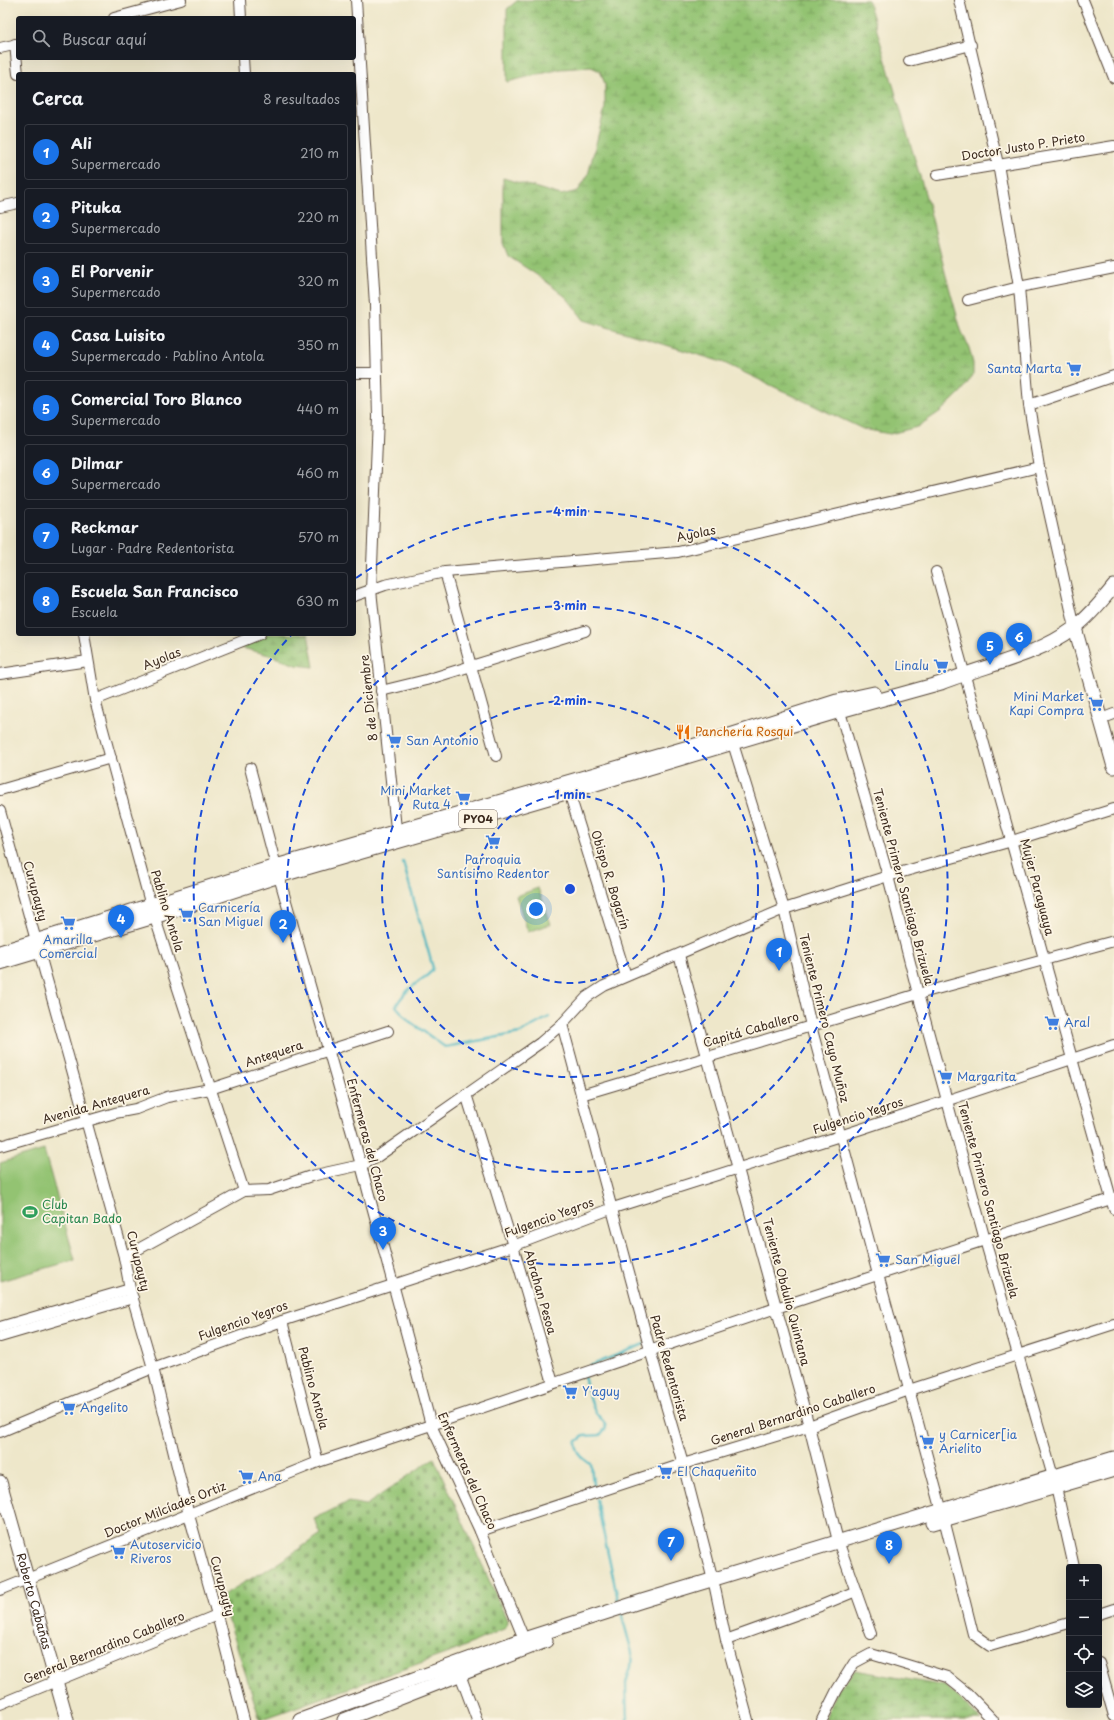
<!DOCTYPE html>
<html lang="es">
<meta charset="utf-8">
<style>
:root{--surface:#171b24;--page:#242831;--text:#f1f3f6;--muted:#9ea1a6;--line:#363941;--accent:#1a73e8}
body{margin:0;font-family:"Playpen Sans",sans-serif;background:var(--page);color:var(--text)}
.controls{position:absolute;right:12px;bottom:12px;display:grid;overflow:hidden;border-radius:4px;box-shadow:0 4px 16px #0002}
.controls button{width:36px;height:36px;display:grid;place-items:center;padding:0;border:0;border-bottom:1px solid var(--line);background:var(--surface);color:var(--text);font:20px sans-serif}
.you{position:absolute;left:536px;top:909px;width:14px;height:14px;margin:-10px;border:3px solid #fff;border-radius:50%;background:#1a73e8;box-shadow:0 0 0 6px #1a73e833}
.badge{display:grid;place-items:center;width:26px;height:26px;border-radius:50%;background:var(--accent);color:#fff;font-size:13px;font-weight:700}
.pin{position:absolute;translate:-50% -33px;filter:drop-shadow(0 1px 2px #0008)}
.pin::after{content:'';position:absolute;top:21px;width:14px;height:12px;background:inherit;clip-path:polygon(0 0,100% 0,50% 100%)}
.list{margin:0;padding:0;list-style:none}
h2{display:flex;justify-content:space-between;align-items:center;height:52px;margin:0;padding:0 16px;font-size:17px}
h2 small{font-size:13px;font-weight:400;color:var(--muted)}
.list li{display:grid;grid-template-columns:26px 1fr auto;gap:12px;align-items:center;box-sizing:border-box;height:56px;margin:0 8px 8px;padding:0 8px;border:1px solid var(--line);border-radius:4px}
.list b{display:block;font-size:15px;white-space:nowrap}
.list p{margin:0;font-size:13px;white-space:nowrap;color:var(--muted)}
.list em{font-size:13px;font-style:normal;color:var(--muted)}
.icon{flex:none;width:22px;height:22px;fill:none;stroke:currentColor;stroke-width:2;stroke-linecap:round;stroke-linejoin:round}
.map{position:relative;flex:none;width:1114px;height:1720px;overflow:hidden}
.search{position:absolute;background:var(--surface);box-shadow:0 4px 16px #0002;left:16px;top:16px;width:340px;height:44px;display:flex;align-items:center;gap:10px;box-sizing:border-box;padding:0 14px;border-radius:4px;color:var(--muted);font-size:15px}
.panel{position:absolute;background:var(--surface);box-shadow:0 4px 16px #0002;left:16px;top:72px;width:340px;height:564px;border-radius:4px}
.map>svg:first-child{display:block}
</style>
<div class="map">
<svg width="1114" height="1720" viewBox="0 0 1114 1720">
<defs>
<pattern id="wetland-marsh" width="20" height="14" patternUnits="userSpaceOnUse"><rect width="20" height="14" fill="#93c372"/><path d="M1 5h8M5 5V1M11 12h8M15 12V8" fill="none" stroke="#799f5d"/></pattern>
<pattern id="cemetery-stones" width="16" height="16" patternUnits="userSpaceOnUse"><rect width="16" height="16" fill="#93c372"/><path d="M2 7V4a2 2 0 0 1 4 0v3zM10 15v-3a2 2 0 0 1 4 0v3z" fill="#799f5d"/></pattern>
</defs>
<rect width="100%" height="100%" fill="#fcf5e5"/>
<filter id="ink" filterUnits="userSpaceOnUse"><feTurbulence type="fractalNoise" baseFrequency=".025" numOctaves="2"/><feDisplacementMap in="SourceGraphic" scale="8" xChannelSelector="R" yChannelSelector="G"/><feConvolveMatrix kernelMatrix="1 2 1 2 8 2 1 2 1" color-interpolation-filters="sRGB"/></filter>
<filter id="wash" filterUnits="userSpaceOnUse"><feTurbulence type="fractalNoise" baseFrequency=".012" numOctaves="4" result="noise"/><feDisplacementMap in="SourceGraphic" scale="16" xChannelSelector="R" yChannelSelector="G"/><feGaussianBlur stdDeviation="0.9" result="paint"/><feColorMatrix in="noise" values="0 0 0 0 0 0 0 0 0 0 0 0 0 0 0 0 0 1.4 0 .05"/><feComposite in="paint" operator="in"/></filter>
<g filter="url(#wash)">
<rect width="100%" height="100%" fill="#eee7ca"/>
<g fill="#93c372" stroke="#677648">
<polygon points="538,888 551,924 528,932 516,896"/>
<polygon points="44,1150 75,1260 0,1281 0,1163"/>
</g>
<g fill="url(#wetland-marsh)" stroke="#677648">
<polygon points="518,0 868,0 929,207 946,276 961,330 969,348 973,363 973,375 962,391 941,411 917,427 890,434 863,429 722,362 584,320 567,298 543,279 508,256 503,243 503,178 561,195 578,191 588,175 605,108 605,84 600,71 591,67 561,69 507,82 507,9"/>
<polygon points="264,634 308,634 314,667 296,665 269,655 235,646"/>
<polygon points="855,1670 945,1686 981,1720 825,1720 836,1691"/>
</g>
<polygon fill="url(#cemetery-stones)" stroke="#677648" points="434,1458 507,1620 506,1628 454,1651 260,1720 221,1596 278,1563 321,1534 314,1519 348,1502 366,1505"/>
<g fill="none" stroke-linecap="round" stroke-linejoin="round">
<g stroke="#46b5c0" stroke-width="2.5">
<path d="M403,862L433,968C430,976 423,977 417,983C408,989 401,997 396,1006L409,1021L445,1047L520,1033L549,1017"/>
<polyline points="590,1366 644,1344"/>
<path d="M584,1377C587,1386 591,1406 596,1413C600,1419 605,1420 606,1428L600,1435L584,1436L576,1442C576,1453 582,1458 591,1464L593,1485"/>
<polyline points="596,1499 619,1604"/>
<polyline points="621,1612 632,1653 631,1667 626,1683 627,1720"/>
</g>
</g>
</g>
<g filter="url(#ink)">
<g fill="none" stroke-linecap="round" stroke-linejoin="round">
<g stroke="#564638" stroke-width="12">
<g id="minor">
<polyline points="240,0 241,18"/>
<polyline points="356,0 375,305 378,417 371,590 397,838"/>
<polyline points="959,0 998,164 1019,287 1029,405 1039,467 1075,628"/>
<polyline points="1083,0 1114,78"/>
<polyline points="114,18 181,0"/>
<polyline points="15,44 18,74"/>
<polyline points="0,48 18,44"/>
<polyline points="243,58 244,74"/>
<polyline points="909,61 971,45"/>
<polyline points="937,175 1114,146"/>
<polyline points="0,207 18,203"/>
<polyline points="968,300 1019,287 1114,268"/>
<polyline points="354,373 377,373"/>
<polyline points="1029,405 1114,376"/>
<polyline points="445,572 496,756"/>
<polyline points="936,572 1114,1209"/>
<polyline points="354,596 385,585 445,572 678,552 1039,467"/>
<polyline points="84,634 95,700 151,906 244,1191"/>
<polyline points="0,674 88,661"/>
<polyline points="381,691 426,680 585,631"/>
<polyline points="95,700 260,634"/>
<polyline points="838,705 888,876 918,994 985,1240 1056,1487 1074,1567"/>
<polyline points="1101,719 1114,714"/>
<polyline points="731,737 784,909 811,1026 944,1519 973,1634 990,1646 1069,1623"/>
<polyline points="250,768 276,866 361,1165 431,1425 480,1531 526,1644"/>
<polyline points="0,790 111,758"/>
<polyline points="569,792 626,976"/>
<polyline points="0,811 124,1257 130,1289 153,1368 189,1515 217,1615 244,1720"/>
<polyline points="679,955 809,1426 838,1541 871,1634"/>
<polyline points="562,1024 650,1350 683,1464 715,1588 726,1640 748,1720"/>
<polyline points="466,1094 513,1246 553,1383"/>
<polyline points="581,1095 918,994 1114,941"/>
<polyline points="0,1146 115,1113 136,1109 167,1097 210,1089 388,1031"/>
<polyline points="124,1257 244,1191 269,1190 311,1176 361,1165 374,1159 540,1043 562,1024 587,997 604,986 784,909 888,876 1012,841 1114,809"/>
<polyline points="282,1321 318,1462"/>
<polyline points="0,1327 130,1289"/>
<polyline points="0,1337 133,1298"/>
<polyline points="0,1432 153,1368 282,1321 513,1246 613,1208 840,1136 1114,1045"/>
<polyline points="480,1531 683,1464 809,1426 909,1390 1114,1324"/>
<polyline points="0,1590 318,1462 431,1425 776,1308 1114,1198"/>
<polyline points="1099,1614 1114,1609"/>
<polyline points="726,1640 820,1606 856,1591"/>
<polyline points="1099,1663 1114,1716"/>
<polyline points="458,1669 477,1720"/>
<polyline points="0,1704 217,1615"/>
<polyline points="822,1720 837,1690 854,1663 871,1654 947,1677 967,1693 993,1720"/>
</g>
</g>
<g stroke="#564638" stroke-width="15">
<g id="major">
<polyline points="1075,628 1114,767"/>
<polyline points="0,952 276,866 730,735 837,701 874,693"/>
<path d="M0,963L154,917L279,876L569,792L840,711L941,683C985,665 1035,657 1074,628C1089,617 1102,601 1114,586"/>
<path id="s1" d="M0,1482L67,1720"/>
<polyline points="933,1523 1114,1470"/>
<polyline points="300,1720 524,1639 642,1601 1114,1458"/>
<polyline points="344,1720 546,1641"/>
</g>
</g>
<use href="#minor" stroke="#fff" stroke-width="10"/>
<use href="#major" stroke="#fff" stroke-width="13"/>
</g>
</g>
<g fill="none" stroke="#1d4ed8" stroke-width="2" stroke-dasharray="7 5">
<circle cx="570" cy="889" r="94"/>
<circle cx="570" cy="889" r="188"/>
<circle cx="570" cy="889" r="283"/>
<path d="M356 578A377 377 0 1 1 292 634"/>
</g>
<defs>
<g id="supermarket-bare" transform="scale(1.2)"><path d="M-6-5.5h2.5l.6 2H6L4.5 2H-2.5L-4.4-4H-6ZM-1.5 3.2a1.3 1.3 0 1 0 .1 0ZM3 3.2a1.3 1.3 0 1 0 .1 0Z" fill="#3f7fe0" stroke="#fcf5e5" stroke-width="2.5" paint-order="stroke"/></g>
<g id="restaurant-bare" transform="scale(1.2)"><path d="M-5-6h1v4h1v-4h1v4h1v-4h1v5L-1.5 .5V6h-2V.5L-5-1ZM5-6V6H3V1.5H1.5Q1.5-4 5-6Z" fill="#e8710a" stroke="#fcf5e5" stroke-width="2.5" paint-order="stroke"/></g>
<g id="stadium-bare" transform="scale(1.2)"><path d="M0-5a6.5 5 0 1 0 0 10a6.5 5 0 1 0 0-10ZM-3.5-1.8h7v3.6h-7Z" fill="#2e9e5b" stroke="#fcf5e5" stroke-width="2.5" paint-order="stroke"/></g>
</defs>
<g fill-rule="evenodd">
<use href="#supermarket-bare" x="1074" y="369"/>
<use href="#supermarket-bare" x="941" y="666"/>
<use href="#supermarket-bare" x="1096" y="704"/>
<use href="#restaurant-bare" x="683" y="732"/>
<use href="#supermarket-bare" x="394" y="741"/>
<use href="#supermarket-bare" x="463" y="798"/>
<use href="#supermarket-bare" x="493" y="842"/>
<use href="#supermarket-bare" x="186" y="915"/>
<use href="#supermarket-bare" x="68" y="923"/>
<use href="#supermarket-bare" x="1052" y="1023"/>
<use href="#supermarket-bare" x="945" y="1077"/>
<use href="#stadium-bare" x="30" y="1212"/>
<use href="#supermarket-bare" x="883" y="1260"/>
<use href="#supermarket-bare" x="570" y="1392"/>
<use href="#supermarket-bare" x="68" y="1408"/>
<use href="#supermarket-bare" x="927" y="1442"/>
<use href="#supermarket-bare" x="665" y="1472"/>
<use href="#supermarket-bare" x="246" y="1477"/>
<use href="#supermarket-bare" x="118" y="1552"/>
</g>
<g text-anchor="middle" stroke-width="3.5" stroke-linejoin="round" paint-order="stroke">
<rect fill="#fcf5e5" stroke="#75675a" stroke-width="1" x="459" y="810" width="38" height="18" rx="3"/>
<g font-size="11" font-weight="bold" fill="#3b2a1e">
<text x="478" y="823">PY04</text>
</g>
<g font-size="12" fill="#3b2a1e" stroke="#fcf5e5">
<text transform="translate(1023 147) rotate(-9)" y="4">Doctor Justo P. Prieto</text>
<text transform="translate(696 534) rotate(-12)" y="4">Ayolas</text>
<text transform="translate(162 659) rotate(-22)" y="4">Ayolas</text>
<text transform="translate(369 698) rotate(-96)" y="4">8 de Diciembre</text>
<text transform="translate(610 880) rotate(73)" y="4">Obispo R. Bogarín</text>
<text transform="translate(903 887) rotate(75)" y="4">Teniente Primero Santiago Brizuela</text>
<text transform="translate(1037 887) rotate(75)" y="4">Mujer Paraguaya</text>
<text transform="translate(35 891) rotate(75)" y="4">Curupayty</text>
<text transform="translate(167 911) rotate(73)" y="4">Pablino Antola</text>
<text transform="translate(824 1018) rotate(76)" y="4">Teniente Primero Cayo Muñoz</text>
<text transform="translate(751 1030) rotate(-16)" y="4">Capitá Caballero</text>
<text transform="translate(274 1054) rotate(-18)" y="4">Antequera</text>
<text transform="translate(96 1105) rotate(-16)" y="4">Avenida Antequera</text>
<text transform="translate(858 1116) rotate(-18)" y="4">Fulgencio Yegros</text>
<text transform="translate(367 1140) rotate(75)" y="4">Enfermeras del Chaco</text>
<text transform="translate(988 1200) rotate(75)" y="4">Teniente Primero Santiago Brizuela</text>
<text transform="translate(549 1218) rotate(-20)" y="4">Fulgencio Yegros</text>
<text transform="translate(138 1261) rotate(76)" y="4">Curupayty</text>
<text transform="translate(540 1292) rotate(74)" y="4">Abrahan Pesoa</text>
<text transform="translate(786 1292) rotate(75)" y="4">Teniente Obdulio Quintana</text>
<text transform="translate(243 1321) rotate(-20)" y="4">Fulgencio Yegros</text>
<text transform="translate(669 1368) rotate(74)" y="4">Padre Redentorista</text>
<text transform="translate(313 1388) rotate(75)" y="4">Pablino Antola</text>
<text transform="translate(793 1415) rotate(-18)" y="4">General Bernardino Caballero</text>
<text transform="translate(467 1471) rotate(66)" y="4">Enfermeras del Chaco</text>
<text transform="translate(165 1510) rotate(-22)" y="4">Doctor Milcíades Ortiz</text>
<text transform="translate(222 1586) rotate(75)" y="4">Curupayty</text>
<text dy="4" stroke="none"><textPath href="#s1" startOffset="124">Roberto Cabañas</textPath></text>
<text transform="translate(104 1648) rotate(-22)" y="4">General Bernardino Caballero</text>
</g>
<g font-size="12" fill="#366cbe" stroke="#fcf5e5" text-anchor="start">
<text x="1062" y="373" text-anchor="end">Santa Marta</text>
<text x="929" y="670" text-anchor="end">Linalu</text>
<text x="1084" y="701" text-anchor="end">Mini Market<tspan x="1084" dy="14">Kapi Compra</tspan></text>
<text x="406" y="745">San Antonio</text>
<text x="451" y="795" text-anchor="end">Mini Market<tspan x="451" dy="14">Ruta 4</tspan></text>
<text x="493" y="864" text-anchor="middle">Parroquia<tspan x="493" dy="14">Santísimo Redentor</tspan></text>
<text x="198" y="912">Carnicería<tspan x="198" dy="14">San Miguel</tspan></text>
<text x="68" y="944" text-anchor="middle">Amarilla<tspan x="68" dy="14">Comercial</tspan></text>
<text x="1064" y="1027">Aral</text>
<text x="957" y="1081">Margarita</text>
<text x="895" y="1264">San Miguel</text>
<text x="582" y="1396">Y'aguy</text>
<text x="80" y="1412">Angelito</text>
<text x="939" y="1439">y Carnicer[ia<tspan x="939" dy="14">Arielito</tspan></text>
<text x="677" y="1476">El Chaqueñito</text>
<text x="258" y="1481">Ana</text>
<text x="130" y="1549">Autoservicio<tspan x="130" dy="14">Riveros</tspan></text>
</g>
<g font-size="12" fill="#c56008" stroke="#fcf5e5" text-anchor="start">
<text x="695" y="736">Panchería Rosqui</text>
</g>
<g font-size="12" fill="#27864d" stroke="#fcf5e5" text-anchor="start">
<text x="42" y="1209">Club<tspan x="42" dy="14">Capitan Bado</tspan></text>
</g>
</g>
<circle cx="570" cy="889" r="6" fill="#1d4ed8" stroke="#fcf5e5" stroke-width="2"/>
<g font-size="12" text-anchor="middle" font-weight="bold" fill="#1d4ed8" stroke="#fcf5e5" stroke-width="3.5" stroke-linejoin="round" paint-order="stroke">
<text x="570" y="516">4 min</text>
<text x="570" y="610">3 min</text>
<text x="570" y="705">2 min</text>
<text x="570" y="799">1 min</text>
</g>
</svg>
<div class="controls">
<button>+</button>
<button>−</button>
<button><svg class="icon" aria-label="locate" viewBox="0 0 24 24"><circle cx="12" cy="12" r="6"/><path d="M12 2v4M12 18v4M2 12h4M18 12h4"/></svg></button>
<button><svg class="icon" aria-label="layers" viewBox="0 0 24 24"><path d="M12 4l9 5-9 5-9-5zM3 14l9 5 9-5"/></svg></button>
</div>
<div class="you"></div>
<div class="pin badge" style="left:779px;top:971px">1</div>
<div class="pin badge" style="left:283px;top:943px">2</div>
<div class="pin badge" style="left:383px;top:1250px">3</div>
<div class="pin badge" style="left:121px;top:938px">4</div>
<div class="pin badge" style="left:990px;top:665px">5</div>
<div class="pin badge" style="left:1019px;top:656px">6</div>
<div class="pin badge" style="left:671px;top:1561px">7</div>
<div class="pin badge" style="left:889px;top:1564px">8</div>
<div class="search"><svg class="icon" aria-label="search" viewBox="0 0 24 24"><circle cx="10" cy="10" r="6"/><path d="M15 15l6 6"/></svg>Buscar aquí</div>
<section class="panel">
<h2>Cerca<small>8 resultados</small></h2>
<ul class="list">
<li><span class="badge">1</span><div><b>Ali</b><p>Supermercado</p></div><em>210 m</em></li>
<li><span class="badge">2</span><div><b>Pituka</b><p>Supermercado</p></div><em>220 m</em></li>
<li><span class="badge">3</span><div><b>El Porvenir</b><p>Supermercado</p></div><em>320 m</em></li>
<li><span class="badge">4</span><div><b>Casa Luisito</b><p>Supermercado · Pablino Antola</p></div><em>350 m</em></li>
<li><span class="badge">5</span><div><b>Comercial Toro Blanco</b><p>Supermercado</p></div><em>440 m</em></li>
<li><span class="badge">6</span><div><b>Dilmar</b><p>Supermercado</p></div><em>460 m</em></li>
<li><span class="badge">7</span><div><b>Reckmar</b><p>Lugar · Padre Redentorista</p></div><em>570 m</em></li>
<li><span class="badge">8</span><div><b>Escuela San Francisco</b><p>Escuela</p></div><em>630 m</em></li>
</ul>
</section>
</div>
